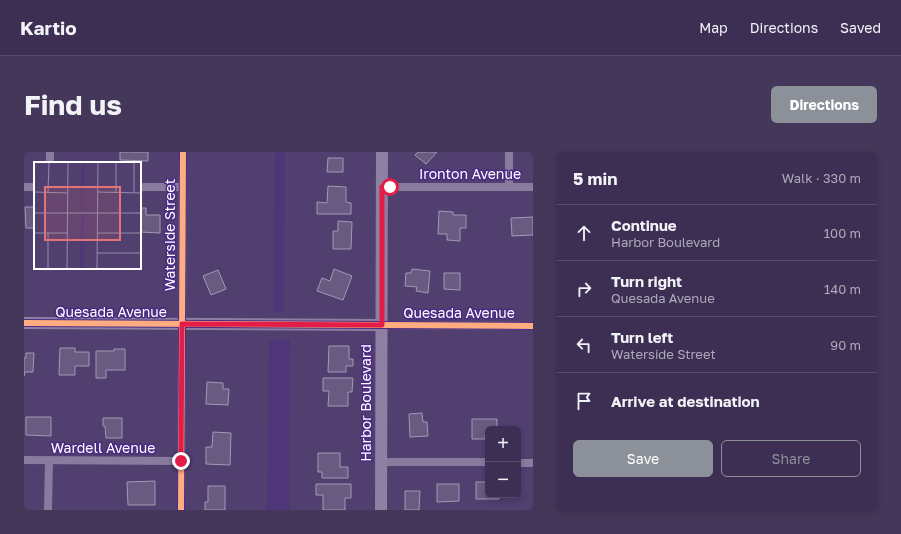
<!DOCTYPE html>
<meta charset="utf-8">
<style>
:root{--surface:#3d2f54;--page:#44375a;--text:#f1f3f6;--muted:#ada9b8;--line:#564a6b;--accent:#8c9099}
body{margin:0;font-family:"Golos Text",sans-serif;background:var(--page);color:var(--text)}
.controls{position:absolute;right:12px;bottom:12px;display:grid;overflow:hidden;border-radius:6px;box-shadow:0 2px 6px #0003}
.controls button{width:36px;height:36px;display:grid;place-items:center;padding:0;border:0;border-bottom:1px solid var(--line);background:var(--surface);color:var(--text);font:20px sans-serif}
.stop{position:absolute;width:12px;height:12px;margin:-9px;border:3px solid #e11d48;border-radius:50%;background:#fff}
.stop.end{background:#e11d48;border-color:#fff;box-shadow:0 1px 4px #0008}
.list{margin:0;padding:0;list-style:none}
h2{display:flex;justify-content:space-between;align-items:center;height:52px;margin:0;padding:0 16px;font-size:17px}
h2 small{font-size:13px;font-weight:400;color:var(--muted)}
.list li{display:grid;grid-template-columns:26px 1fr auto;gap:12px;align-items:center;box-sizing:border-box;height:56px;padding:0 16px;border-top:1px solid var(--line)}
.list b{display:block;font-size:15px;white-space:nowrap}
.list p{margin:0;font-size:13px;white-space:nowrap;color:var(--muted)}
.list em{font-size:13px;font-style:normal;color:var(--muted)}
.actions{display:flex;gap:8px;padding:12px 16px}
.actions a{flex:1;padding:9px 0;border:1px solid var(--accent);border-radius:6px;text-align:center;font-size:14px;color:var(--accent)}
.actions .main{background:var(--accent);color:#fff}
.icon{flex:none;width:22px;height:22px;fill:none;stroke:currentColor;stroke-width:2;stroke-linecap:round;stroke-linejoin:round}
.map{position:relative;flex:none;width:509px;height:358px;overflow:hidden;border-radius:6px}
header{display:flex;align-items:center;gap:24px;box-sizing:border-box;height:56px;padding:0 20px;background:var(--surface);border-bottom:1px solid var(--line)}
header strong{font-size:19px}
nav{display:flex;gap:22px;margin-inline-start:auto;font-size:14px}
.intro{display:flex;align-items:center;justify-content:space-between;box-sizing:border-box;height:96px;padding:0 24px}
h1{margin:0;font-size:28px}
.button{padding:10px 18px;border-radius:6px;background:var(--accent);color:#fff;font-size:14px;font-weight:700}
main{display:flex;gap:24px;padding:0 24px}
aside{flex:1;background:var(--surface);border-radius:6px;box-shadow:0 2px 6px #0003}
.map>svg:first-child{display:block}
</style>
<header>
<strong>Kartio</strong>
<nav><a>Map</a><a>Directions</a><a>Saved</a></nav>
</header>
<div class="intro"><h1>Find us</h1><a class="button">Directions</a></div>
<main>
<div class="map">
<svg width="509" height="358" viewBox="0 0 509 358">
<rect width="100%" height="100%" fill="#513f70"/>
<polygon fill="#4f3678" points="245,188 266,188 265,358 243,358"/>
<g fill="none" stroke-linecap="round" stroke-linejoin="round">
<polyline stroke="#4f3678" stroke-width="10" points="255,156 256,0"/>
</g>
<g fill="#685a81" stroke="#a399b5">
<polygon points="96,0 124,0 124,9 96,8"/>
<polygon points="394,0 413,0 402,12 391,3"/>
<polygon points="304,6 319,6 319,20 303,20"/>
<polygon points="304,34 322,35 322,50 327,51 327,62 293,62 293,50 303,51"/>
<polygon points="1,55 11,55 11,76 2,76"/>
<polygon points="116,56 122,56 122,63 136,63 136,81 116,80"/>
<polygon points="415,59 429,60 429,63 442,63 442,76 436,76 436,89 423,88 423,82 414,82"/>
<polygon points="509,65 509,83 488,84 487,66"/>
<polygon points="314,69 328,70 327,97 309,97 309,79 314,79"/>
<polygon points="310,117 328,124 319,148 293,139 298,126 306,129"/>
<polygon points="388,117 406,119 404,141 392,139 393,135 381,134 382,121 387,121"/>
<polygon points="194,118 202,137 187,143 179,124"/>
<polygon points="420,121 436,121 436,138 420,137"/>
<polygon points="305,194 325,194 325,207 329,207 329,214 322,214 322,220 304,220"/>
<polygon points="36,196 51,196 51,200 65,200 65,214 51,214 51,223 35,223"/>
<polygon points="90,197 101,197 101,218 82,218 82,226 72,226 72,199 90,199"/>
<polygon points="2,201 10,201 9,220 1,220 0,224 0,206 2,206"/>
<polygon points="299,226 329,226 328,240 324,240 324,254 304,254 305,239 299,239"/>
<polygon points="183,230 199,231 199,237 205,237 204,253 182,252"/>
<polygon points="398,261 399,270 403,270 404,284 386,285 385,262"/>
<polygon points="2,265 27,265 27,284 2,283"/>
<polygon points="79,266 98,266 98,286 82,286 81,274 79,274"/>
<polygon points="448,267 473,267 473,277 464,277 464,283 461,283 461,287 448,287"/>
<polygon points="189,280 207,281 206,313 182,312 182,295 188,295"/>
<polygon points="294,301 316,301 316,315 324,315 324,326 298,326 298,320 294,320"/>
<polygon points="131,329 131,353 104,353 103,330"/>
<polygon points="452,330 464,330 464,343 475,343 475,347 452,347"/>
<polygon points="292,332 327,332 327,346 321,346 321,358 299,358 299,343 292,343"/>
<polygon points="413,332 435,332 435,349 413,350"/>
<polygon points="184,334 201,334 201,358 181,358 181,350 184,350"/>
<polygon points="381,339 396,339 395,358 381,358"/>
</g>
<g fill="none" stroke-linecap="round" stroke-linejoin="round">
<g stroke="#887b9e" stroke-width="8">
<polyline points="26,11 26,0"/>
<polyline points="0,35 11,35"/>
<polyline points="116,35 158,35"/>
<polyline points="358,35 509,35"/>
<polyline points="485,35 485,0"/>
<polyline points="358,173 509,174"/>
<polyline points="0,308 157,309"/>
<polyline points="357,310 464,310"/>
<polyline points="494,311 509,311"/>
<polyline points="24,358 25,308"/>
<polyline points="157,358 159,0"/>
</g>
<g stroke="#8d80a2" stroke-width="12">
<polyline points="0,171 358,173"/>
<polyline points="357,358 358,0"/>
</g>
<g stroke="#4c2a85" stroke-width="8">
<g id="cycleway">
<polyline points="0,171 509,174"/>
<polyline points="157,358 159,0"/>
</g>
</g>
<use href="#cycleway" stroke="#ffac80" stroke-width="6"/>
</g>
<g fill="none" stroke-linecap="round" stroke-linejoin="round">
<polyline stroke="#e11d48" stroke-width="5" points="157,309 158,172 358,173 358,35 366,35"/>
</g>
<g text-anchor="middle" stroke-width="3" stroke-linejoin="round" paint-order="stroke">
<g font-size="14" fill="#fff" stroke="#4c2a85">
<text x="446" y="27">Ironton Avenue</text>
<text transform="translate(146 83) rotate(-90)" y="5">Waterside Street</text>
<text x="87" y="165">Quesada Avenue</text>
<text x="435" y="166">Quesada Avenue</text>
<text transform="translate(342 251) rotate(-90)" y="5">Harbor Boulevard</text>
<text x="79" y="301">Wardell Avenue</text>
</g>
</g>
<g transform="translate(10 10)">
<rect width="107" height="107" fill="#513f70"/>
<path d="M47,53H50V107H46Z" fill="#4f3678"/>
<path fill="none" stroke="#4f3678" stroke-width="2" d="M48,48L49,0"/>
<path fill="none" stroke="#978ca9" stroke-width="1" d="M0,30L34,31M14,30L15,0M64,30L107,31M82,31V0M100,31V0M0,51H107M0,71H34M63,71H107M63,91H107M14,107V71M33,107L34,0M63,107L64,0"/>
<path fill="#e47373" fill-opacity="0.15" stroke="#e47373" stroke-width="2" d="M11,25H86V78H11Z"/>
<rect width="107" height="107" fill="none" stroke="#fff" stroke-width="2"/>
</g>
</svg>
<div class="controls">
<button>+</button>
<button>−</button>
</div>
<div class="stop" style="left:366px;top:35px"></div>
<div class="stop end" style="left:157px;top:309px"></div>
</div>
<aside>
<h2>5 min<small>Walk · 330 m</small></h2>
<ul class="list">
<li><svg class="icon" aria-label="ahead" viewBox="0 0 24 24"><path d="M12 20V5M6 11l6-6 6 6"/></svg><div><b>Continue</b><p>Harbor Boulevard</p></div><em>100 m</em></li>
<li><svg class="icon" aria-label="right" viewBox="0 0 24 24"><path d="M7 20v-9h11M14 6l5 5-5 5"/></svg><div><b>Turn right</b><p>Quesada Avenue</p></div><em>140 m</em></li>
<li><svg class="icon" aria-label="left" viewBox="0 0 24 24"><path d="M17 20v-9H6M10 6l-5 5 5 5"/></svg><div><b>Turn left</b><p>Waterside Street</p></div><em>90 m</em></li>
<li><svg class="icon" aria-label="arrive" viewBox="0 0 24 24"><path d="M6 21V4h12l-3 4 3 4H6"/></svg><div><b>Arrive at destination</b></div></li>
</ul>
<div class="actions"><a class="main">Save</a><a>Share</a></div>
</aside>
</main>
